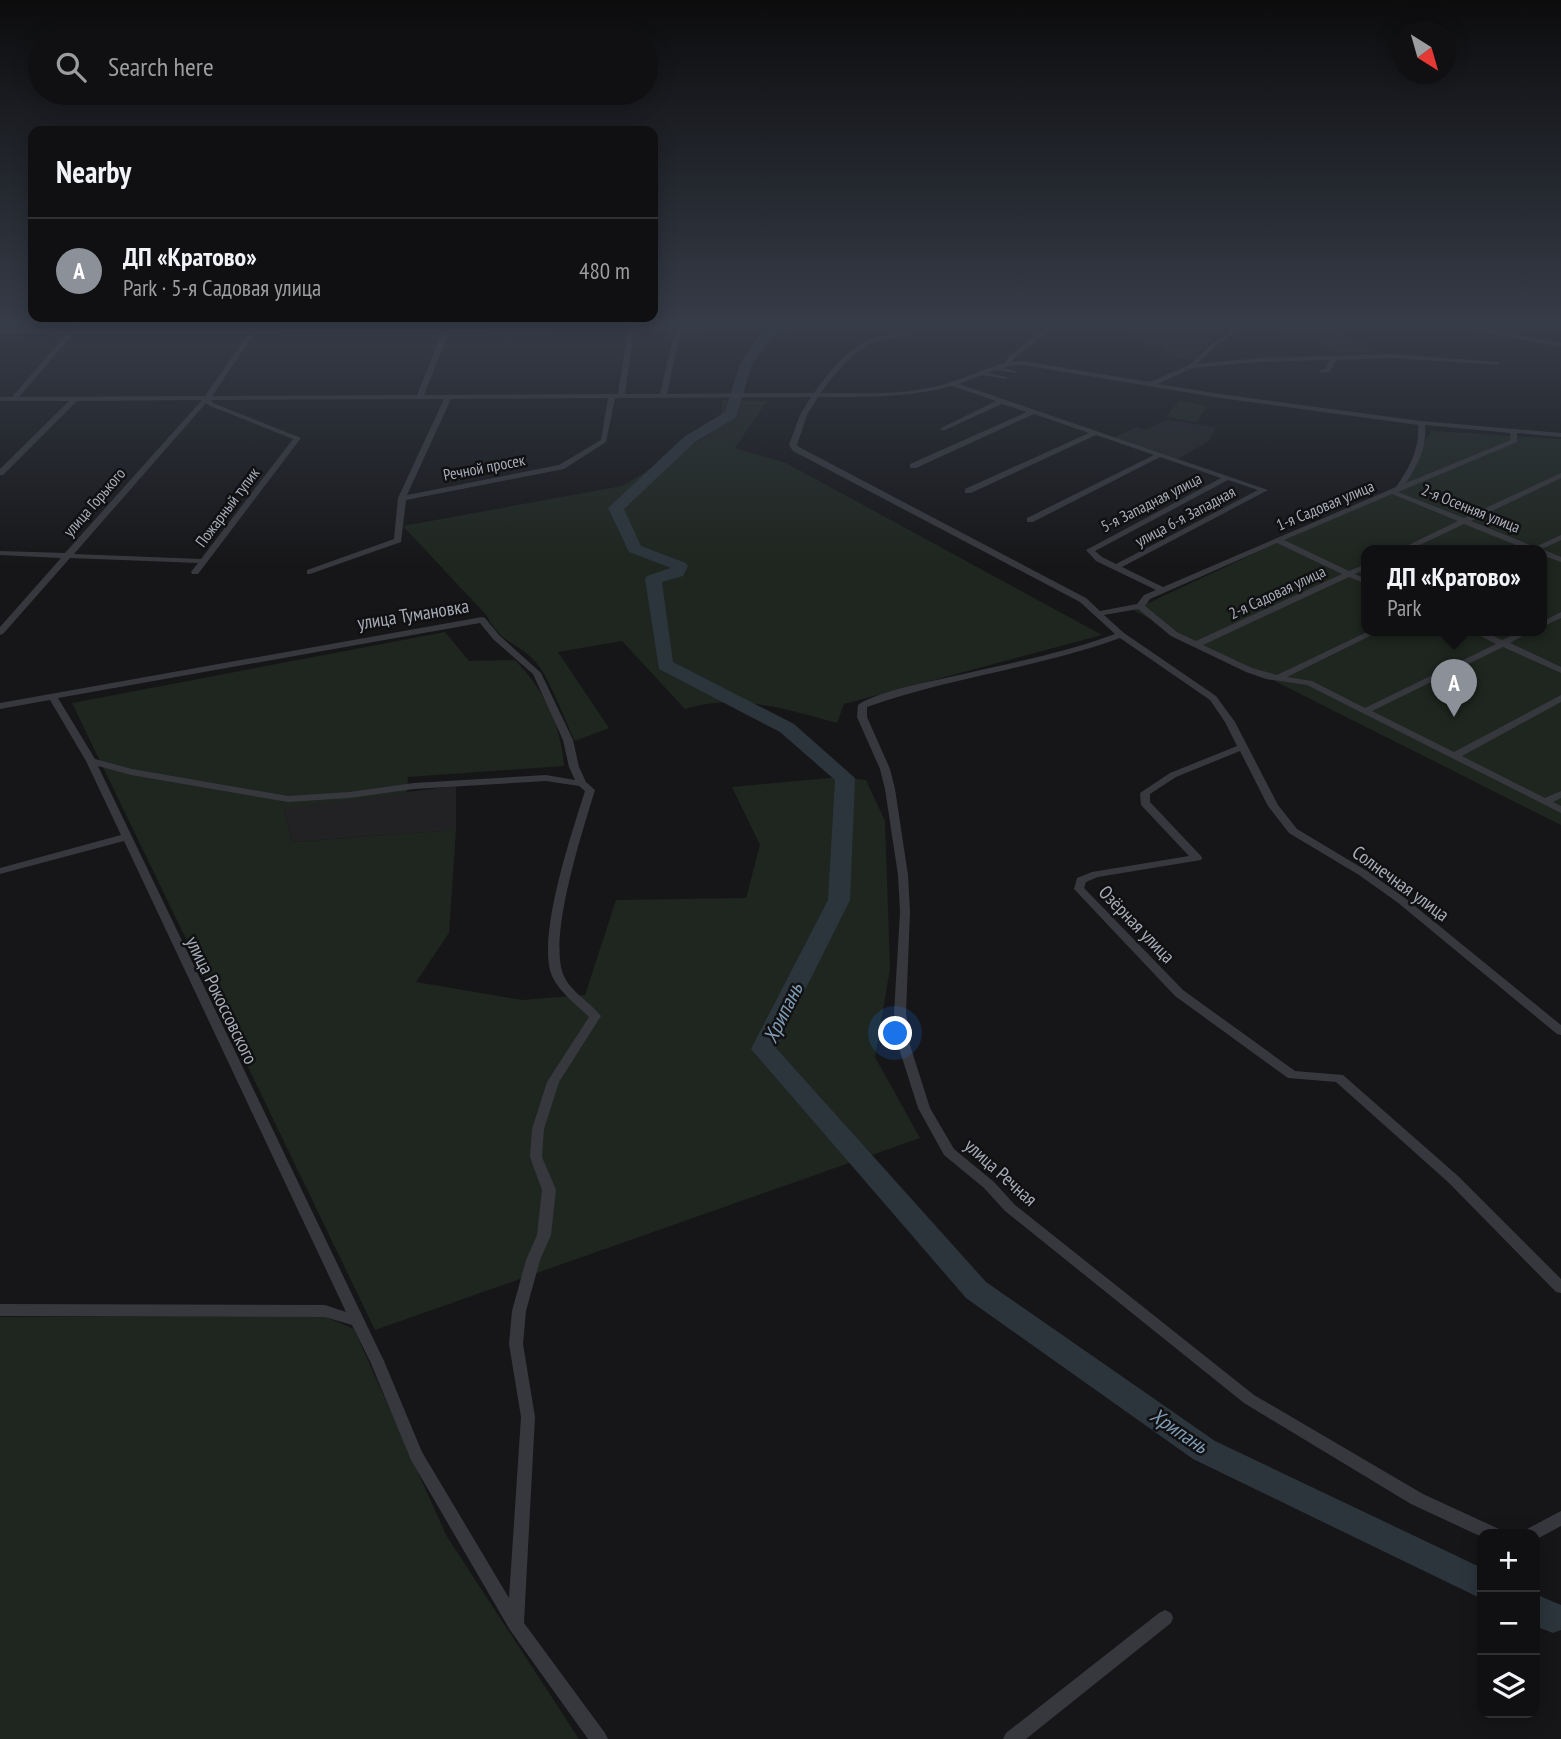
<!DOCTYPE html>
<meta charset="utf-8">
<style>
:root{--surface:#101012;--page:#1e1e20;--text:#f1f3f6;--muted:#9c9d9f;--line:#303032;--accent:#8c9099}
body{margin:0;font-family:"PT Sans Narrow",sans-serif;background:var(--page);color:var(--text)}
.controls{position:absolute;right:21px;bottom:21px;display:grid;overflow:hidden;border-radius:14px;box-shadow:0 4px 18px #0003}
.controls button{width:63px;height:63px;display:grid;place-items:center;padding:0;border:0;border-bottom:2px solid var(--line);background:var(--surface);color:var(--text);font:35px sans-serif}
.compass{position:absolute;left:1393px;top:21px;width:63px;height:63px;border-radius:50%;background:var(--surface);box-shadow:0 4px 18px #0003;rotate:143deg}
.you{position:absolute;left:896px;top:1034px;width:24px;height:24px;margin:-18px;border:5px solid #fff;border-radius:50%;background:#1a73e8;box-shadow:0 0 0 10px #1a73e833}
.badge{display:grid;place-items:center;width:46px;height:46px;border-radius:50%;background:var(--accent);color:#fff;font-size:23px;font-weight:700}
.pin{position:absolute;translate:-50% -58px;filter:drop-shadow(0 2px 4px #0008)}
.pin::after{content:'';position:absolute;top:37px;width:24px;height:21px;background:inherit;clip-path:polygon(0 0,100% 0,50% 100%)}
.popup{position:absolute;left:1361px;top:545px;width:186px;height:91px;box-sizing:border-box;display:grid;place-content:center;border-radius:14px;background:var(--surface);filter:drop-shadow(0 2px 5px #0005);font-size:23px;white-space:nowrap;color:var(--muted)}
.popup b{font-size:26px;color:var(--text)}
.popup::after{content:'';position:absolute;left:50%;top:100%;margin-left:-14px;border:14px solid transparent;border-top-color:var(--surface)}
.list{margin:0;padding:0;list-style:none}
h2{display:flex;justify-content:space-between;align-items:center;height:91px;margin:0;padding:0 28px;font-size:30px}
h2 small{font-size:23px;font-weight:400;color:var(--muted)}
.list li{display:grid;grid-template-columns:46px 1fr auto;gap:21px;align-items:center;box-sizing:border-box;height:105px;padding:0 28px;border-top:2px solid var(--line)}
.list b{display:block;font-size:26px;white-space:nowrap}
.list p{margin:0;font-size:23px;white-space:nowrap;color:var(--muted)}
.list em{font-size:23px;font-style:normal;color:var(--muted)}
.icon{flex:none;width:38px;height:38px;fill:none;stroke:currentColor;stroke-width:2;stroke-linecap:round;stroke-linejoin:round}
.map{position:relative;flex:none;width:1561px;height:1739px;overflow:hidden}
.search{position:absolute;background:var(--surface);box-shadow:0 4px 18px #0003;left:28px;top:28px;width:630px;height:77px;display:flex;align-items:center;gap:18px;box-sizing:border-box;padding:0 24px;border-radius:38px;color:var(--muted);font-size:26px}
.panel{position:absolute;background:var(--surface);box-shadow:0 4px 18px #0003;left:28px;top:126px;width:630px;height:196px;border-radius:14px}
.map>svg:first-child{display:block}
</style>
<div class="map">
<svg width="1561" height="1739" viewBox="0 0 1561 1739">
<rect width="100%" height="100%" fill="#161618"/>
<g fill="#222225">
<polygon points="1135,323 1227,323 1192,360 1160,355 1165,349 1121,338"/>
<polygon points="1268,323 1326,323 1378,352 1335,353 1304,336 1294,337"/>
<polygon points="1167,420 1216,427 1209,441 1178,459 1114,438 1136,427 1146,430"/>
<polygon points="456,786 456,830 292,842 284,807"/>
</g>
<g fill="#1e261f" fill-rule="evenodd">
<path d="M723,400L767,401L735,448L786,463L1102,635L844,704L837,723C784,709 739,693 685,709L622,641L558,652L609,728L575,741C565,721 549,676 535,661C518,643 499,642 487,616L403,526L622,486L709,435L721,416Z"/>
<polygon points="1179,401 1207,406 1196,422 1166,417"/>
<path d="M1431,431L1561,439V825L1133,610L1397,487ZM1366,551H1542V631H1366Z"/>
<path d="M445,632L469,661L515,660C544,690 561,724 564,766L408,777L407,793L284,808L292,842L456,830L449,933L416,982L522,1000L585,995L616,900L746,898L760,845L732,787L839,777L866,780L885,821L890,969L875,1057L920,1138L375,1330L72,703Z"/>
<polygon points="324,1316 354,1329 446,1535 579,1739 0,1739 0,1317"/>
</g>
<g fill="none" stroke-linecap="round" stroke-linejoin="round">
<g fill="#2c353c" fill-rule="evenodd">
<polygon points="788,323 808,323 770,338 752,364 736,417 694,443 624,509 641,546 686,563 688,566 683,576 662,582 673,662 794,724 855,778 850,900 776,1048 986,1282 1215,1441 1482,1568 1482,1599 1193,1459 966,1298 751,1049 828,900 835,780 780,732 659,669 645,579 647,576 671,568 629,552 608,508 684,437 725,412 740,364 761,332"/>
<polygon points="1535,1594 1561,1605 1561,1630 1553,1633 1535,1626"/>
</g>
<g fill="#37383d" fill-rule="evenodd">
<path d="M75,323H82L77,329H252L256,323H262L258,329H444L448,324L451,326L450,328L628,327L629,323H635V327L769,325L771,323H778L771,329L681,330L667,394L814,393C830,371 850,345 877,337C886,334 897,334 906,333L909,335L908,336C899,338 889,337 880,340C855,348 835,373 821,393C861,393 905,396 945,384C965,378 984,369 1005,363L1008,357L1052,323H1059L1013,359L1012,362L1023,361L1150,382L1189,365L1212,344L1243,323H1251L1216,346L1197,364L1259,358L1393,354L1499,362V364L1497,365L1393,358L1337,360L1329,372L1321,373L1318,371L1325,369L1330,360L1259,362L1192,368L1158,384L1220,394L1421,421L1561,433V437L1517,433V442L1398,492L1464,518L1561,473V478L1471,521L1535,547L1561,535V540L1542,549L1561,557V562L1542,555V551H1531L1464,524L1407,551H1396L1458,521L1392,494L1284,540L1349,571L1366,564V569L1355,574L1366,579V584L1349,577L1203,645L1252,668L1277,675L1369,631H1380L1287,677L1312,681L1365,708L1496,644L1471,631H1483L1502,640L1521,631H1532L1510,643L1561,667V673L1503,647L1372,711L1454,752L1561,695V702L1462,756L1545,798L1561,791V798L1553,802L1561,806V813L1307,685L1266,679L1246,672L1171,636L1138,609L1104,615L1124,633L1216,696L1235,722L1278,805L1297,829L1367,871L1405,898L1561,1025V1035L1557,1034L1397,902L1359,875L1289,833L1268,806L1240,751L1176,777L1150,794V802L1201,856L1202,858L1201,860L1098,877L1086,882L1084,888L1183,990L1295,1071L1343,1075L1458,1176L1561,1279V1293L1556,1292L1448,1182L1336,1082L1288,1078L1175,996L1074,889L1077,878L1092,872L1189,856L1141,805L1140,793L1170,773L1237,746L1225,722L1210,700L1120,638C1038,668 950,677 867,707V717L890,769L895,789L908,875L910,912L906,1013L910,1045L930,1108L954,1149L994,1182L1015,1205L1254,1395L1423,1494L1499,1529L1501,1534H1482V1537L1411,1504L1244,1403L1005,1211L984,1188L944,1155L918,1108L898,1045L894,1013L900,912L898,875L885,789L880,769L857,717L858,705C877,692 918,684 941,679C1000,665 1058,655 1115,634L1080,602L793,451L789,445L800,415L811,397L615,398L606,442L564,469L406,500L401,542L310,574H307V570L394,539L398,498L444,399L211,400L213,403L301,438L198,574H192L191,572L198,563L70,558L3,634L0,635V627L61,558L0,555V551L65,553L202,400L77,401L3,475H0V469L69,401H0V397H12L67,333H0V329H70ZM628,330L618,394L424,395L449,332ZM634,330H675L660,394H625ZM442,332L417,395L212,396L255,333ZM74,333H249L205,396L19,397ZM1014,365H1023L1220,398L1418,425C1420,449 1409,468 1396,487L1163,587L1122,567L1268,490L959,384L982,375L1007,379V377L988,373L995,370L1016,373V371L1002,368ZM952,386L996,401L941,428V430H945L1002,404L1027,412L910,464V468H916L1034,414L1089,433L965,489V493H971L1096,435L1154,455L1027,518V522H1033L1160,457L1221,478L1086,550L1096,561L1156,590L1144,595L1137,604L1100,611L1086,598L799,447L797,445L807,415L818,397C863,397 908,398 952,386ZM608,398L601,440L559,465L407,495L451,399ZM206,403L208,405L293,439L201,559L74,554ZM1425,425L1510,433L1511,440L1406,483C1418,465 1427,447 1425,425ZM1228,480L1258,490L1116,564L1102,557L1095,551ZM1277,543L1342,574L1196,641L1177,632L1145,606L1150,599Z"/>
<polygon points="1433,323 1449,323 1561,343 1561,347"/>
<polygon points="1561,612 1561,618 1542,627 1542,622"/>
<path d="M482,617L485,618L499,635L541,673L573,740L579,767L586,782L595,790C583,830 547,939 564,976C571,992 590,1002 601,1016L559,1082L544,1129L542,1157L556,1190L551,1235L540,1260L526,1311L523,1344L535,1417L524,1623L605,1733L608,1739H588L510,1630L411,1460L370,1361L352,1325L325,1317L0,1316V1304L325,1305L346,1312L124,841L0,874V868L121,835L86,761L50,700L0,709V703ZM480,623L493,639L533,674L563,740L569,767L575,780L546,775L414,783L349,792L288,796L132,769L95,759L58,698ZM98,766L131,775L288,802L349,798L414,789L546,781L579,786L585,791C572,832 536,938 552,976C559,992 577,1005 589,1017L547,1082L532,1129L530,1157L542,1190L537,1235L526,1260L512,1311L509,1344L521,1417L509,1598L422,1452L384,1361Z"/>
<polygon points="1561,1511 1561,1526 1535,1540 1535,1534 1525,1534 1527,1529"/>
<polygon points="1165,1610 1171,1613 1173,1618 1171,1623 1026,1739 1003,1739 1006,1733 1159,1613"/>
</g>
</g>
<linearGradient id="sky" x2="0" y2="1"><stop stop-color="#0c0c0d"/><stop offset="0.57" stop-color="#363c48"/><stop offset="1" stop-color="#363c48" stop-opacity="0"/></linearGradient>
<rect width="1561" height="567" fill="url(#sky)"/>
<g text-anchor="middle" stroke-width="5" stroke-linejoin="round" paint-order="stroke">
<g font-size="16" fill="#a8adb8" stroke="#111113">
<text transform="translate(484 467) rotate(-11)" y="6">Речной просек</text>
<text transform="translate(94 502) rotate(-49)" y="6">улица Горького</text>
<text transform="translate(1151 502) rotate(-27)" y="6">5-я Западная улица</text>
<text transform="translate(1325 505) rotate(-23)" y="6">1-я Садовая улица</text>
<text transform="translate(227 507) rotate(-53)" y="6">Пожарный тупик</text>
<text transform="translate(1471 508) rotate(22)" y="6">2-я Осенняя улица</text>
<text transform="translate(1185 516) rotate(-28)" y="6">улица 6-я Западная</text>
<text transform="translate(1277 592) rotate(-25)" y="6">2-я Садовая улица</text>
</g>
<g font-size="19" fill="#a8adb8" stroke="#111113">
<text transform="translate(413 614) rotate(-9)" y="7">улица Тумановка</text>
<text transform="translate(1401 883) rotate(36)" y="7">Солнечная улица</text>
<text transform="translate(1137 924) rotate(46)" y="7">Озёрная улица</text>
<text transform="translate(222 1000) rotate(64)" y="7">улица Рокоссовского</text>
<text transform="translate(1001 1172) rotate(42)" y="7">улица Речная</text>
</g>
<g font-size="21" font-style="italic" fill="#7f9bb3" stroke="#111113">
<text transform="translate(783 1013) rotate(-64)" y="7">Хрипань</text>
<text transform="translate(1179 1431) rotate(34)" y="7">Хрипань</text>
</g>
</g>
</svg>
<div class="controls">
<button>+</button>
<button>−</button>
<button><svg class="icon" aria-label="layers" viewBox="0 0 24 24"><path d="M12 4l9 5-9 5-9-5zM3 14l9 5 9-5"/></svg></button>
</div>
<svg class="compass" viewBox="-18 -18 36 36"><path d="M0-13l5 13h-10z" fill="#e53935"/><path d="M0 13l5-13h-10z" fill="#9c9d9f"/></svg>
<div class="you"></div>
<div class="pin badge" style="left:1454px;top:717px">A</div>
<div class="popup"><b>ДП «Кратово»</b>Park</div>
<div class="search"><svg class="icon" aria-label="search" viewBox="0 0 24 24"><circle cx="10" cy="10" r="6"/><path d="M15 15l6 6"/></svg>Search here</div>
<section class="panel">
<h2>Nearby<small></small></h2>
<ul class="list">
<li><span class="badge">A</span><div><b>ДП «Кратово»</b><p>Park · 5-я Садовая улица</p></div><em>480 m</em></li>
</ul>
</section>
</div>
